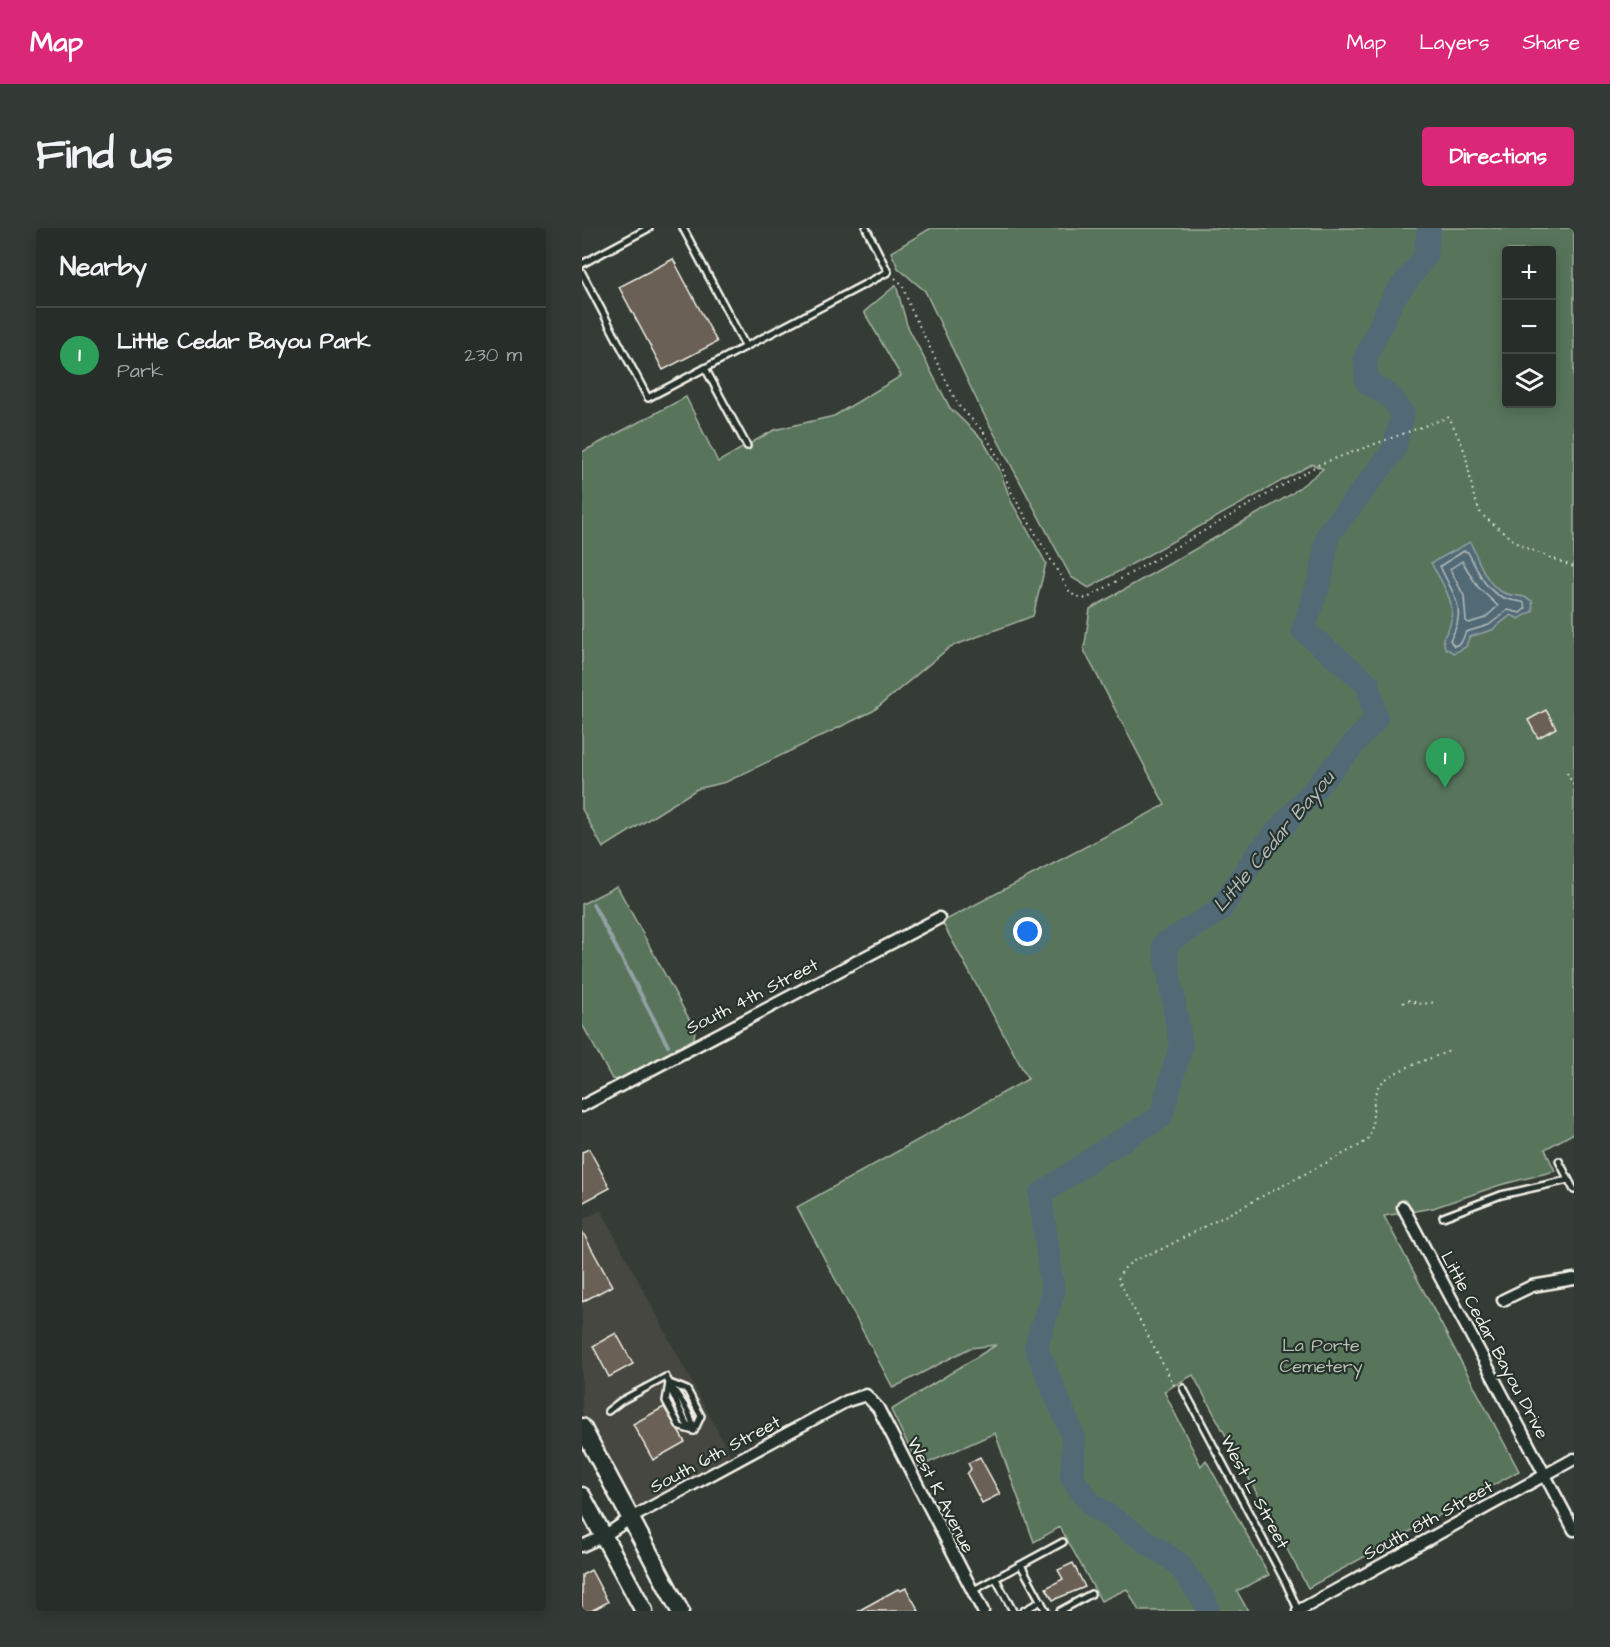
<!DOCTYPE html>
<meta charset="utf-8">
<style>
:root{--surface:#272d28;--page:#333934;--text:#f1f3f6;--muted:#a4a8a8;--line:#434945;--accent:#db2777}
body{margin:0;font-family:"Architects Daughter",sans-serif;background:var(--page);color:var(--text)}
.controls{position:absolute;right:18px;top:18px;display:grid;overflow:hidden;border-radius:6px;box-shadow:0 3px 15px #0003}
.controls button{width:54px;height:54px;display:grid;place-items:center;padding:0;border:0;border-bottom:2px solid var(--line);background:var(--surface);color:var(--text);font:30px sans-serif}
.you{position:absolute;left:446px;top:704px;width:21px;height:21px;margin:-15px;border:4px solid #fff;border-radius:50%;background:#1a73e8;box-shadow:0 0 0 9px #1a73e833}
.badge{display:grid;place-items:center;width:39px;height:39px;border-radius:50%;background:var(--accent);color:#fff;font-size:20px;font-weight:700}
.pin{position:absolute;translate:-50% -50px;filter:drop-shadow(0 2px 3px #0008)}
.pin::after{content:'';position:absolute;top:32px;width:21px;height:18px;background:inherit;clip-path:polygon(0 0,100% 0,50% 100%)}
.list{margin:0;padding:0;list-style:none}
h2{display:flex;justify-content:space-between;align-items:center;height:78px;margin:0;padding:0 24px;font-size:26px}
h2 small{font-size:20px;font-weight:400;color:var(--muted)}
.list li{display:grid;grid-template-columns:39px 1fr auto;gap:18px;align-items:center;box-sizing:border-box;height:96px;padding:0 24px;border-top:2px solid var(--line)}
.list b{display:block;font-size:22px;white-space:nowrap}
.list p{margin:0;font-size:20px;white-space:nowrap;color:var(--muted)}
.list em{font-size:20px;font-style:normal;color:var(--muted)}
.icon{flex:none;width:33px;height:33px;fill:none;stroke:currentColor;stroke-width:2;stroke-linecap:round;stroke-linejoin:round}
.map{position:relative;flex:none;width:992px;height:1383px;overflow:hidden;border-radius:6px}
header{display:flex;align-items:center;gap:36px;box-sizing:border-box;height:84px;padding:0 30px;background:var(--accent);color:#fff}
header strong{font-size:28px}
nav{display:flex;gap:33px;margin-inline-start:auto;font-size:21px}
.intro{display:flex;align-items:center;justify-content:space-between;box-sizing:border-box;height:144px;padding:0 36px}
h1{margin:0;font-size:42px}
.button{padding:15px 27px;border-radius:6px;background:var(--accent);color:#fff;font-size:21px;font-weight:700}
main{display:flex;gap:36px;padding:0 36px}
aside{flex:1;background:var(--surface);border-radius:6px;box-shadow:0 3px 15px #0003}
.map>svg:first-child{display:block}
</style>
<header>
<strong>Map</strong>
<nav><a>Map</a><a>Layers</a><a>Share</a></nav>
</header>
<div class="intro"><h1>Find us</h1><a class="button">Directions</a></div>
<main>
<aside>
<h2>Nearby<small></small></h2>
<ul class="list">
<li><span class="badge" style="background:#2e9e5b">1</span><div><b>Little Cedar Bayou Park</b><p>Park</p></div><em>230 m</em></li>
</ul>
</aside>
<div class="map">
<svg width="992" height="1383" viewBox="0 0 992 1383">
<rect width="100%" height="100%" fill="#343c35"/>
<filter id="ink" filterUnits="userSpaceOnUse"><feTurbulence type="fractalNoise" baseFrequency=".0167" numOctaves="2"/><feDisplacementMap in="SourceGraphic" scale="12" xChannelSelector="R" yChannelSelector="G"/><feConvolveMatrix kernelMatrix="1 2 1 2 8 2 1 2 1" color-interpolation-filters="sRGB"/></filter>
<g filter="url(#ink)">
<polygon fill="#44473f" points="19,982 150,1230 51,1282 0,1185 0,992"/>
<g fill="#59745b" stroke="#a6b2a2" stroke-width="1.5" fill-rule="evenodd">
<path d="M349,0H992V905L963,921L973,943L918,957L851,980L802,988L937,1243L726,1360L611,1147L582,1163L619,1238L624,1232L687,1347L655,1363L666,1383H557L545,1361L519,1373L478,1299L452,1314L413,1205L337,1239L309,1182L414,1117L388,1120L311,1160L215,979L446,851L360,694L583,577L502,422L508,381L708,267L741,241L730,236L507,360L489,349L398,179L343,63L316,40L309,24ZM924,22H969V176H924Z"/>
<polygon points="314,57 325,97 368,180 400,211 417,240 429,273 464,335 451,388 368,419 291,483 144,554 115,561 21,620 0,581 0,224 104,169 136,234 192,202 252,188 319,148 282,84"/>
<polygon points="35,658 113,802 112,811 36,852 30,851 0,796 0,676"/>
</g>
<path fill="#516b76" stroke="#92a1a4" stroke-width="1.5" d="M888,314C895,328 903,354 918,363C929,370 940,365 950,373L951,383L937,391L929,387L910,402L887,409L884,419L872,425L863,420L861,410C881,383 863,360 849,335Z"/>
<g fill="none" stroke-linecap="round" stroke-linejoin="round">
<g stroke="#b3bbba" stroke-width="1.5">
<path d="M882,323L886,324C901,353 906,371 941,374L944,380L938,385L926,382L907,397L884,404L879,415L872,418L868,412C887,380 870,366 858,338Z"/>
<polygon points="880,333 896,359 916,378 903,390 887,395 884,393 882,368 868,341"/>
</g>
<polyline stroke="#92a1a4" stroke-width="4" points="11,676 86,818"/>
<polyline stroke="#516b76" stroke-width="24" points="626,1383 622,1372 596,1335 509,1276 490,1250 492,1210 454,1119 471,1064 458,967 517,926 579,889 599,817 582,716 637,683 674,628 794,491 786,456 721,402 739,349 746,306 811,224 821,186 809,169 785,154 783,131 811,70 843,29 847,0"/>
</g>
<g fill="#6a6055" stroke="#f4f1e8" stroke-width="1.5">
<polygon points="91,31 135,114 81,142 37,59"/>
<polygon points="964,482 974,500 956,510 946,492"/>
<polygon points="7,921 28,960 0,975 0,924"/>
<polygon points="0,1003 30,1058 0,1074"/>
<polygon points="34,1105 51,1136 27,1149 11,1118"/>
<polygon points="82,1179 103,1214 71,1232 51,1196"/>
<polygon points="398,1229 418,1266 400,1275 385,1246 389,1241 386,1235"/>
<polygon points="491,1335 503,1359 471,1372 464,1360 481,1351 476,1342"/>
<polygon points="9,1342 26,1374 9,1383 0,1383 0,1347"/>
<polygon points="324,1360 337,1383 276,1383 316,1361 318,1363"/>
</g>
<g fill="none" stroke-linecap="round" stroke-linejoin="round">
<g stroke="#f4f1e8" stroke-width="10">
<g id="lane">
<polyline points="101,0 164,119"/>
<polyline points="0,36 67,0"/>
<polyline points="0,45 66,170 306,44 284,0"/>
<polyline points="123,140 165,218"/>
<polyline points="977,933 992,962"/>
<polyline points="861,989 919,967 986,952"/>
<polyline points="87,1155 84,1173 98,1199 112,1203"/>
<polyline points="90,1156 105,1162 119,1188 113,1201"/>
<polyline points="87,1158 104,1195 111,1202"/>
<polyline points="601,1160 704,1355 716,1382"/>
<path d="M26,1183L39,1173L84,1149C94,1168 109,1180 112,1203"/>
<polyline points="439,1337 464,1383"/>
<polyline points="414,1351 431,1383"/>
<polyline points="390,1363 481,1314"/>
<polyline points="441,1383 459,1373"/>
<polyline points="478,1383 509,1366"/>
</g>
</g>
<g stroke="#f4f1e8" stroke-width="15">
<g id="street">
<polyline points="0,878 357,690"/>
<polyline points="821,979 992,1302"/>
<polyline points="921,1072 950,1058 992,1051"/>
<polyline points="0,1318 22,1308 49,1290 265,1173 284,1167 296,1180 401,1383"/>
<polyline points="716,1383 992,1231"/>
</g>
</g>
<g stroke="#f4f1e8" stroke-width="21">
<g id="secondary">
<polyline points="0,1199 98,1383"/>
<polyline points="0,1268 62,1383"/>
</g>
</g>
<g stroke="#f4f1e8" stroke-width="2" stroke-dasharray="1.5 4.5" stroke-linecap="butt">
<polyline points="313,50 320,56 329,81 376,177 401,203 417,231 428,262 489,366 504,371 738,236 867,189 883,224 892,269 899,286 937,317 992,339"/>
<polyline points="985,545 992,558"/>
<polyline points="821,775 825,772 840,776 854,774"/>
<path d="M592,1157L536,1051C544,1032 560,1029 578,1022L780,916L788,909C792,894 790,878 794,863C800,844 852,830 870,822"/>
</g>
<use href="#lane" stroke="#26332d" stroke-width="5"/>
<use href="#street" stroke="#26332d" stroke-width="10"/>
<use href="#secondary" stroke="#26332d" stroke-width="16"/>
</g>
</g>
<g text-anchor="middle" stroke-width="4.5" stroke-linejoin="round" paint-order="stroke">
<g font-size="18" fill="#f4f1e8" stroke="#26332d">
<text transform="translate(170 768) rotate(-27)" y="6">South 4th Street</text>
<text transform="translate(913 1117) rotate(62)" y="6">Little Cedar Bayou Drive</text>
<text transform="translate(133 1226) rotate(-28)" y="6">South 6th Street</text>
<text transform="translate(673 1264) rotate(62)" y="6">West L Street</text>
<text transform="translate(359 1267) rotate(63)" y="6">West K Avenue</text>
<text transform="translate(846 1292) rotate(-29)" y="6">South 8th Street</text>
</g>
<g font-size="18" fill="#b6bfb0" stroke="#26332d">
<text x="739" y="1123">La Porte<tspan x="739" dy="21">Cemetery</tspan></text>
</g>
<g font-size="20" font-style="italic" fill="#b3bbba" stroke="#26332d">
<text transform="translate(691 613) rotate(-50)" y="7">Little Cedar Bayou</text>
</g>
</g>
</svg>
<div class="controls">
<button>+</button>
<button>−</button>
<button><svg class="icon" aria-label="layers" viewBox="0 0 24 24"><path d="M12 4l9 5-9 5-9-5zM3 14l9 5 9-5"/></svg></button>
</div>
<div class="you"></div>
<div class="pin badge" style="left:863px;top:560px;background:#2e9e5b">1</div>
</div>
</main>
